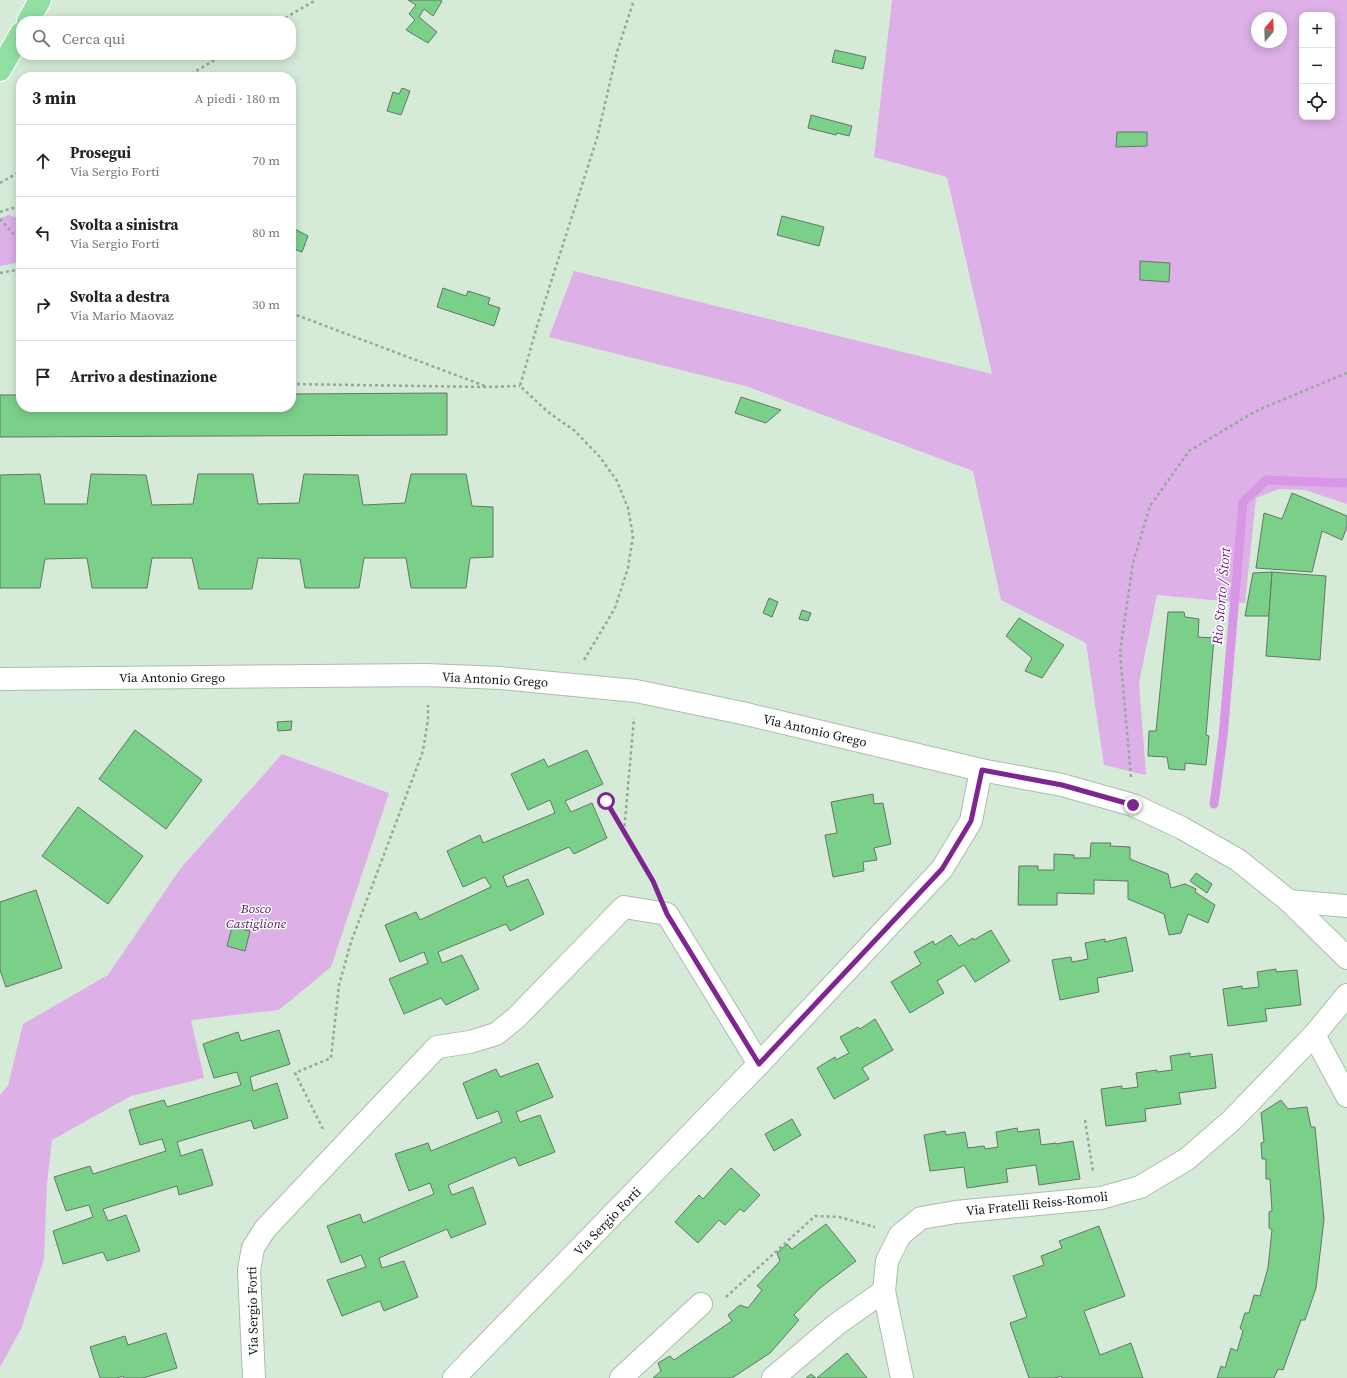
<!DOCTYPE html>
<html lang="it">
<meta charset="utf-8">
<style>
:root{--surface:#fff;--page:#f6f6f6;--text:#222;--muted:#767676;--line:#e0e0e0}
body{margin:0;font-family:"Source Serif 4",serif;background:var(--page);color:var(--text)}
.controls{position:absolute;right:12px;top:12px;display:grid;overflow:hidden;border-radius:8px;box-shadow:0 2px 10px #0003}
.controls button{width:36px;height:36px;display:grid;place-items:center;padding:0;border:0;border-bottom:1px solid var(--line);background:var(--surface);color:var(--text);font:20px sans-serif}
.compass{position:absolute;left:1251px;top:12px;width:36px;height:36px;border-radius:50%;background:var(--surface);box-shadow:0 2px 10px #0003;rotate:19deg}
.stop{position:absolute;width:12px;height:12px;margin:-9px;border:3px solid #7f2592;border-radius:50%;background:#fff}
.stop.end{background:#7f2592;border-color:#fff;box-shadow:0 1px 4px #0008}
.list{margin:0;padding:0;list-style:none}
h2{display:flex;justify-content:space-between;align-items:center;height:52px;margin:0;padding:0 16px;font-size:17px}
h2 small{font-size:13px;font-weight:400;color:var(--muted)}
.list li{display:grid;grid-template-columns:26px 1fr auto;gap:12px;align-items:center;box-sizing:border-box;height:72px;padding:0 16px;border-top:1px solid var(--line)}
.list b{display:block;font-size:15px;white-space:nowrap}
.list p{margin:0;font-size:13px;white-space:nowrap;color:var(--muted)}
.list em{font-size:13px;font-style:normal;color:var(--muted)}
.icon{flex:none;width:22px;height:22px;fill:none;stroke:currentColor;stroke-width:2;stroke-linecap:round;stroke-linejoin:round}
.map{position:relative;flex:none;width:1347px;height:1378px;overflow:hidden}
.search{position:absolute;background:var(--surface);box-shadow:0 2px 10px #0003;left:16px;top:16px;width:280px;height:44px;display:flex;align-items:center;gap:10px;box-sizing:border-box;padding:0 14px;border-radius:16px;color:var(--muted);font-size:15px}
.panel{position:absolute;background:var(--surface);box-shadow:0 2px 10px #0003;left:16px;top:72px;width:280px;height:340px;border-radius:16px}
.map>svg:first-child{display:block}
</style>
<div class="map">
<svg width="1347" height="1378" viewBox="0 0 1347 1378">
<rect width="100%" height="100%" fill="#d6ead8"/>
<g fill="#ddb0e7" fill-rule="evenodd">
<path d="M892,0H1347V504L1305,490L1279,489L1256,498L1245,603L1157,595L1139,683L1146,775L1104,765L1086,643L1001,600L973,471L749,387L549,337L574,271L992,374L947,177L874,157ZM1302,15H1332V117H1302ZM1257,18H1281V42H1257Z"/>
<polygon points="9,215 21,219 21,262 0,266 0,218"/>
<polygon points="282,754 389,793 331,967 279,1010 191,1020 204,1078 131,1096 52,1140 47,1183 44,1259 21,1329 0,1367 0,1095 8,1086 23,1024 108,975 180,869"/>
</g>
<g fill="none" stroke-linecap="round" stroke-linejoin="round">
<polyline stroke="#d797e6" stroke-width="9" points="1214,804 1223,737 1243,502 1266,480 1347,483"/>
</g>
<g fill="#7bd089" stroke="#647666">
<polygon points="408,0 440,0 442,1 433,16 424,9 419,17 437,32 428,43 406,30 415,20 409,14 416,5"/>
<polygon points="835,50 866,57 863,69 832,62"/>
<polygon points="402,88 410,91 401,115 387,111 393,92 399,94"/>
<polygon points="811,115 852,126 849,136 837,133 836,135 808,128"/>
<polygon points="1117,132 1147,132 1147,146 1116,147"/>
<polygon points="782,216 824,227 819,246 777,235"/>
<polygon points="291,227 308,236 302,252 291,248"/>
<polygon points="1140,261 1170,263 1169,282 1140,280"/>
<polygon points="443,288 466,296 468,291 490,298 488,304 500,308 494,326 437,307"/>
<polygon points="447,393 447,435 0,437 0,395 21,395 21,407 291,407 291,394"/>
<polygon points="741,397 781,410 766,423 735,413"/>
<polygon points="40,474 45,504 87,504 91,474 146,475 152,505 193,504 198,474 253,474 258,504 299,503 304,474 358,475 363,505 405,503 411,474 466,474 472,506 493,507 493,557 470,558 466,588 411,588 406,558 364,558 359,588 305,588 300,559 258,558 252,589 199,589 192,558 152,558 147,588 92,588 87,558 45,559 40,588 0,588 0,475"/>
<polygon points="1292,493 1347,516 1347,527 1342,540 1322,531 1312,572 1256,568 1264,513 1282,519"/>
<polygon points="1272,572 1269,616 1245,616 1253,573"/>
<polygon points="1272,572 1326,576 1320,660 1266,656"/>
<polygon points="769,598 778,602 772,617 763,613"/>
<polygon points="802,610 811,613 808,621 799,619"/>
<polygon points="1168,612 1184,612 1185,617 1199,619 1198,637 1214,638 1206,735 1209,736 1206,765 1185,763 1185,770 1169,769 1167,757 1148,756 1149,731 1156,731"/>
<polygon points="1019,618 1064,645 1042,678 1025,671 1032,658 1006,636"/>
<polygon points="292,721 291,730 278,731 277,722"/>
<polygon points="135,730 202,780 166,829 99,779"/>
<polygon points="587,750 603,784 565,801 571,812 592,803 607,838 574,854 569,847 503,876 507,887 528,879 544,914 510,931 506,924 438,952 442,963 462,955 479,989 446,1005 441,998 404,1014 389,979 428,963 424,952 400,962 385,925 416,912 420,920 491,887 485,877 463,887 447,851 480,835 483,843 555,813 550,800 528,810 511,774 544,759 548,767"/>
<polygon points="873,794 874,804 883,803 891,844 874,848 877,860 863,862 864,871 833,877 825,835 837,833 831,802"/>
<polygon points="78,807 143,856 108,904 42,856"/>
<polygon points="1091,843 1111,843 1110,846 1130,847 1130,859 1168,874 1171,888 1185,884 1196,889 1195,892 1215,905 1208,923 1188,914 1181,933 1169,935 1164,914 1128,899 1128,881 1094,880 1094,894 1057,893 1057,905 1018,905 1019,866 1038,866 1038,870 1054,870 1054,854 1074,855 1074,858 1090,858"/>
<polygon points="1196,873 1212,884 1207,893 1190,881"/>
<polygon points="36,890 62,968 6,987 0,970 0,902"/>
<polygon points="232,927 250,931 245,951 227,946"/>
<polygon points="991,930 1010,961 975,982 964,965 937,981 944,993 910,1013 891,982 921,964 914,952 933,941 935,945 951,935 959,946 973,938 974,940"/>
<polygon points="1126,937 1133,971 1097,978 1099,992 1060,1000 1052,960 1071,957 1072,962 1088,959 1085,943 1105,939 1105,942"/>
<polygon points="1276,969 1276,972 1297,970 1301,1005 1265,1009 1267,1021 1228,1026 1223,989 1242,986 1242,989 1259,987 1257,972"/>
<polygon points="875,1019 893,1050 862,1068 869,1079 834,1099 817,1068 835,1057 836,1060 849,1053 840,1037 858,1027 860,1029"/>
<polygon points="279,1030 290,1064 250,1077 253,1091 277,1083 288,1118 254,1129 251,1120 177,1142 181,1156 202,1149 213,1185 179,1195 177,1186 103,1209 108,1221 126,1215 140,1251 107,1261 103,1252 63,1264 53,1231 93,1217 89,1205 66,1211 54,1177 90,1166 93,1174 166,1151 162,1139 140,1145 129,1110 164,1100 167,1107 241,1085 237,1072 214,1078 203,1044 238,1032 241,1041"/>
<polygon points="1190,1053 1190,1057 1212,1054 1216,1088 1179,1093 1181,1104 1145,1109 1146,1121 1106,1126 1101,1089 1122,1086 1122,1089 1138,1087 1136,1073 1157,1070 1157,1072 1172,1070 1170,1056"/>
<polygon points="538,1063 553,1097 516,1112 520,1122 540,1115 555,1152 519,1166 515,1157 448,1185 452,1195 473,1187 486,1224 451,1238 447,1229 379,1258 382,1268 404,1261 418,1297 384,1311 380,1301 342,1316 327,1280 366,1267 361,1255 341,1263 327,1226 360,1214 363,1223 434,1194 430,1183 409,1191 395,1154 428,1143 431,1151 502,1122 498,1111 477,1119 463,1083 496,1069 500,1077"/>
<polygon points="1281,1100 1288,1109 1307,1107 1311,1127 1315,1127 1324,1219 1316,1288 1305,1320 1301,1320 1283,1370 1278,1369 1274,1378 1217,1378 1221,1366 1225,1368 1231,1348 1237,1351 1243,1331 1240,1328 1245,1313 1249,1313 1254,1295 1260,1296 1268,1268 1272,1230 1269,1228 1269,1212 1272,1211 1270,1179 1266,1179 1266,1159 1262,1159 1261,1143 1264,1142 1261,1113"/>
<polygon points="792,1119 801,1135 774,1151 765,1134"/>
<polygon points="1017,1128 1018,1132 1039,1129 1041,1145 1056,1143 1056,1144 1073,1141 1080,1179 1039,1185 1036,1165 1006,1169 1008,1182 967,1188 964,1167 930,1171 924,1135 945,1131 946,1135 965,1132 968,1148 984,1146 985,1149 998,1147 996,1132"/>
<polygon points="731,1168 760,1195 744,1212 740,1209 725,1225 719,1220 698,1243 675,1222 699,1195 703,1199"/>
<polygon points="826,1224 856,1261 820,1288 794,1315 799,1320 770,1353 732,1378 653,1378 661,1371 658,1363 670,1356 674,1360 732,1321 728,1315 740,1305 748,1308 762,1290 757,1286 780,1261 777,1253 787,1244 792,1249"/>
<polygon points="1099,1226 1125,1296 1084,1311 1100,1355 1131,1343 1143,1378 1062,1378 1061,1376 1055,1378 1029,1378 1010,1323 1027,1317 1013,1276 1044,1265 1041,1256 1062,1248 1059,1241"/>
<polygon points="166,1333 177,1368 143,1378 124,1378 123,1376 117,1378 100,1378 90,1347 125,1336 128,1345"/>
<polygon points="847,1353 867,1378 817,1378"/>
<polygon points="811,1374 816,1378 806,1378"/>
</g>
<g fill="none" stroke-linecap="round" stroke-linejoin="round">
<g stroke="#aabeac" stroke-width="24">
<g id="minor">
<polyline points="0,679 426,675 500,678 636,691 742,713 981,770 1062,785 1133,805 1182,828 1238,860 1289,901 1347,958"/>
<polyline points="1289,901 1347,906"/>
<polyline points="1314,1035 1347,1096"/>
<polyline points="254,1378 249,1270 253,1248 265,1229 437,1047 470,1042 496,1034 516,1018 624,907 667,914 759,1064"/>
<polyline points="454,1378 759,1064 942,869 971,821 981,770"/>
<polyline points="621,1378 701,1304"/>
<polyline points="773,1378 837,1324 884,1291"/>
<polyline points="902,1378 884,1291 887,1261 900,1235 921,1218 956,1212 1101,1198 1140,1187 1187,1159 1232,1120 1314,1035 1347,995"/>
</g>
</g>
<g stroke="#fff" stroke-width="24">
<g id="primary">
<polyline points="28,21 40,0"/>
<polyline points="0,70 21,33"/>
</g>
</g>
<g stroke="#97a799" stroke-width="2.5" stroke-dasharray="3 3" stroke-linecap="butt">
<polyline points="280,21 316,0"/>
<polyline points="186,77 223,55"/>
<polyline points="0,183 21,171"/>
<polyline points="0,212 12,208 21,211"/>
<polyline points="0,219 21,242"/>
<polyline points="0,273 21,269"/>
<polyline points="291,313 485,386"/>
<polyline points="291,384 487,387 520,386"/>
<polyline points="584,660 615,608 628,568 633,536 628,508 617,481 600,457 575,431 548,412 520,386 537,326 597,138 617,52 634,0"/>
<polyline points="1131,777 1120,652 1133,563 1150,506 1189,451 1258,410 1347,373"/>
<polyline points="606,801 654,884"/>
<polyline points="624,832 634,718"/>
<polyline points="1085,1120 1093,1172"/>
<polyline points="323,1129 295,1073 331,1058 339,985 351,942 423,751 428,719 428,705"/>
<polyline points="726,1297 815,1216 839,1217 875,1227"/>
</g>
<use href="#minor" stroke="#fff" stroke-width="22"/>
<use href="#primary" stroke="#92dfa4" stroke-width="22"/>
</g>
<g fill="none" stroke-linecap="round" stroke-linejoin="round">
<polyline stroke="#7f2592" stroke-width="5" points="606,801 653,881 667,914 759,1064 942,869 971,821 982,770 1062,785 1133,805"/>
</g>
<g text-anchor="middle" stroke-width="3" stroke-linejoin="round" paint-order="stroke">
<g font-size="13" fill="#111912" stroke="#fff">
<text x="172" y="682">Via Antonio Grego</text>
<text transform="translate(495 679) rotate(3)" y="5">Via Antonio Grego</text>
<text transform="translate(815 730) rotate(13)" y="5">Via Antonio Grego</text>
<text transform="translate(1037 1203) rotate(-6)" y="5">Via Fratelli Reiss-Romoli</text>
<text transform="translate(607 1221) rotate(-46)" y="5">Via Sergio Forti</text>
<text transform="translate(252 1311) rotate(-91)" y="5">Via Sergio Forti</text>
</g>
<g font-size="13" font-style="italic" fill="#4f145b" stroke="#fff">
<text x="256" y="913">Bosco<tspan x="256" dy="15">Castiglione</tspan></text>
</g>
<g font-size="14" font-style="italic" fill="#6b1d7b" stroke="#fff">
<text transform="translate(1221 596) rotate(-85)" y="5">Rio Storto / Štort</text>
</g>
</g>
</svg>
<div class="controls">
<button>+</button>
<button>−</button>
<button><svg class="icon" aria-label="locate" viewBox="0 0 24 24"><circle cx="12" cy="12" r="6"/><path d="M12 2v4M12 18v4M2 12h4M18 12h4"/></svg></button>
</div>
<svg class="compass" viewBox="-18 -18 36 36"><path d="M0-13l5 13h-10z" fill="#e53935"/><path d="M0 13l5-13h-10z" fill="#767676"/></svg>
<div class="stop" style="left:606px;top:801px"></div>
<div class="stop end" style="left:1133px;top:805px"></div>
<div class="search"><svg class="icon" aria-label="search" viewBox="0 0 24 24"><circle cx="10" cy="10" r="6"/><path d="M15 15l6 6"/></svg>Cerca qui</div>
<section class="panel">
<h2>3 min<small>A piedi · 180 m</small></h2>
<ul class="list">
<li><svg class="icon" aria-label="ahead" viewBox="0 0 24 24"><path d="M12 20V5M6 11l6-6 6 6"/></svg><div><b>Prosegui</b><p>Via Sergio Forti</p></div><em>70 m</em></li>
<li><svg class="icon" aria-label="left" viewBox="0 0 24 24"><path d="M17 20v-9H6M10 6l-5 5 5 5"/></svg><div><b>Svolta a sinistra</b><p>Via Sergio Forti</p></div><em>80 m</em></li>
<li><svg class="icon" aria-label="right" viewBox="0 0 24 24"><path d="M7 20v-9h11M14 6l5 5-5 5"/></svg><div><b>Svolta a destra</b><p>Via Mario Maovaz</p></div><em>30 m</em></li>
<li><svg class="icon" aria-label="arrive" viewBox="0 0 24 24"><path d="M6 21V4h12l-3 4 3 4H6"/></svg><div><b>Arrivo a destinazione</b></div></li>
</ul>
</section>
</div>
